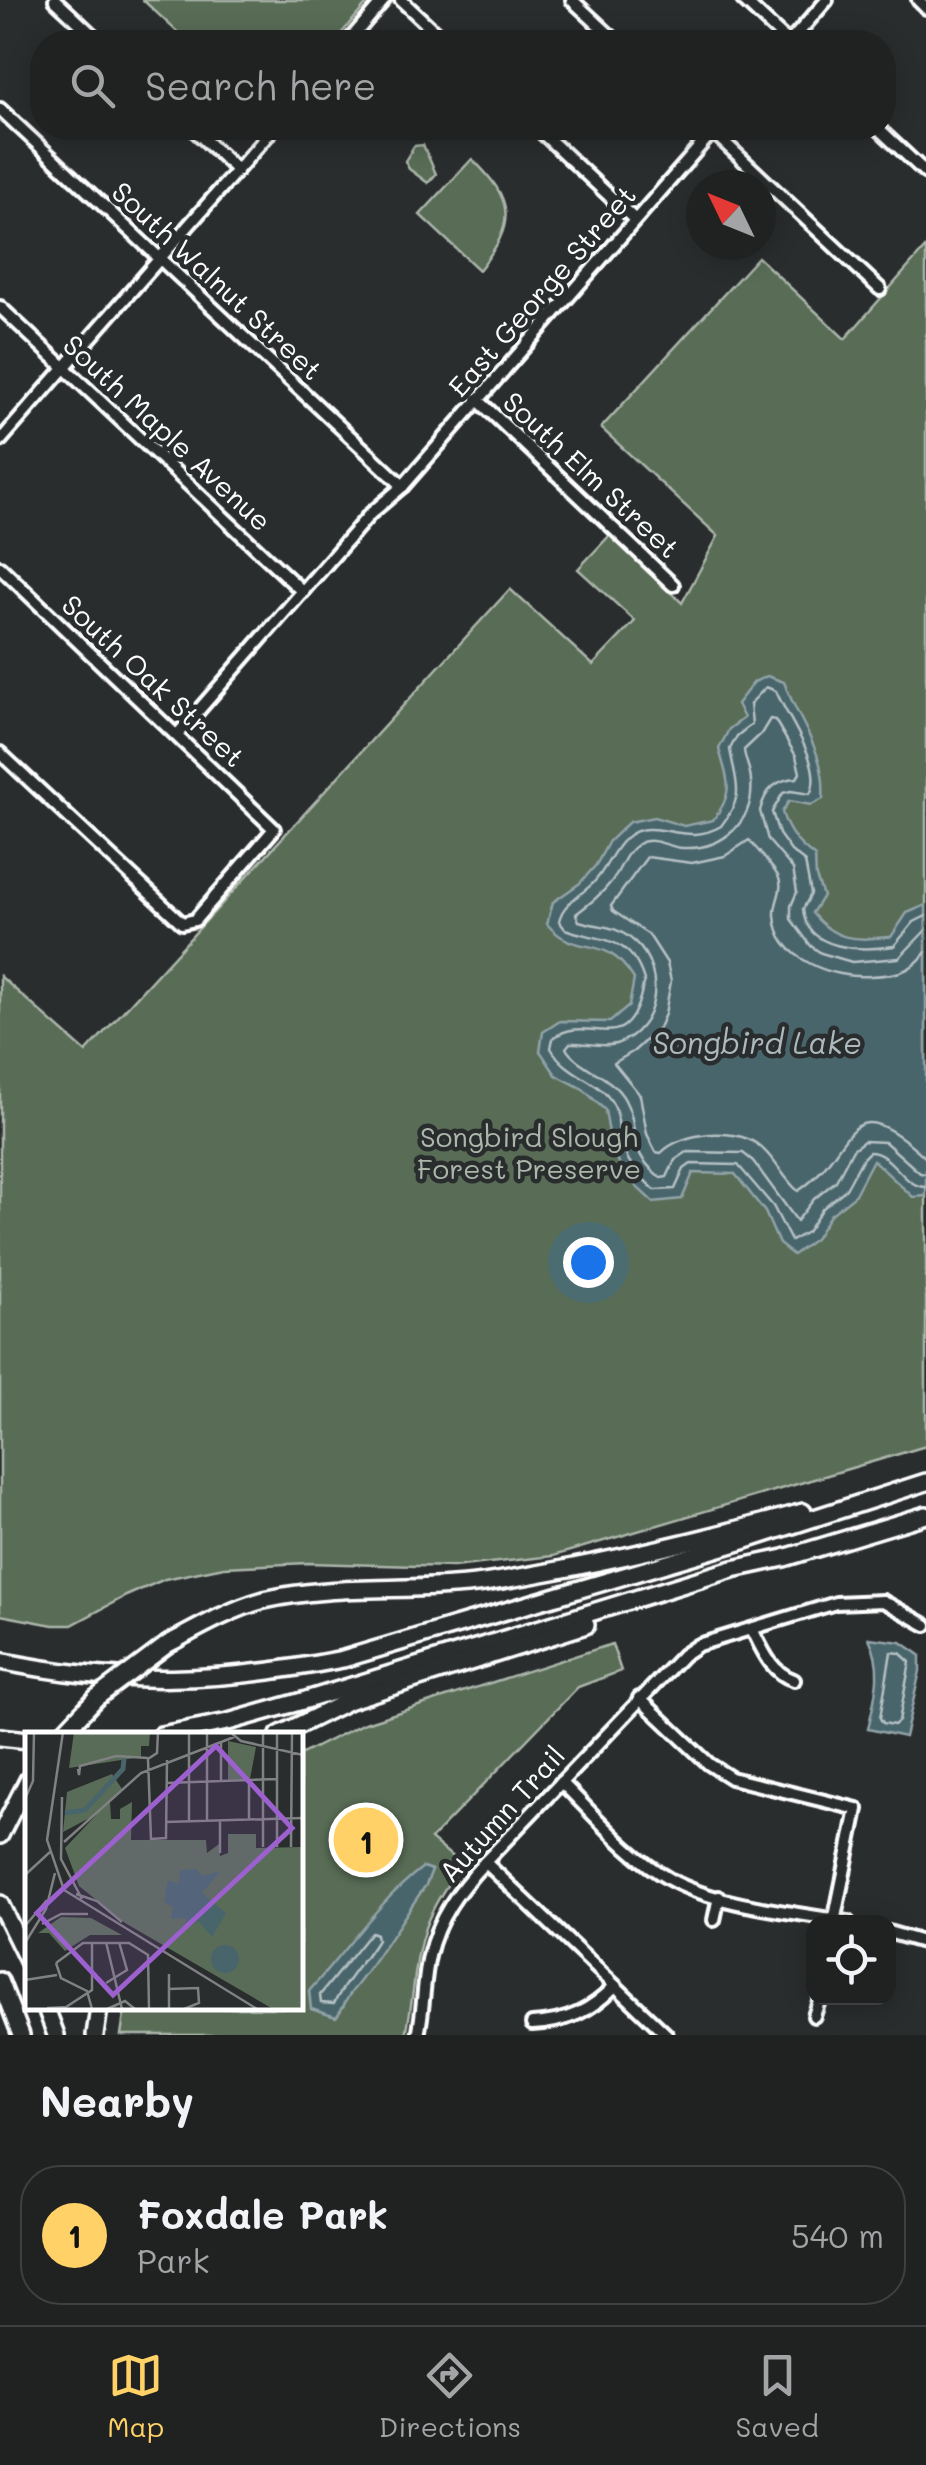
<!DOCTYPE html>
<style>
:root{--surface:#202222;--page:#282a2a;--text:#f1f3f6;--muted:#a2a4a5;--line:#3d3f40;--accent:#ffd166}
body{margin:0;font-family:Mali,sans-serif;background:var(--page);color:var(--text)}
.controls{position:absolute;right:30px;bottom:30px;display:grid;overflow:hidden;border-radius:20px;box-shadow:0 5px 25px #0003}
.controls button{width:90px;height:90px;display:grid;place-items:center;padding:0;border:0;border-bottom:2px solid var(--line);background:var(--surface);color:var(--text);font:50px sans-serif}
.compass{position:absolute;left:686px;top:170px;width:90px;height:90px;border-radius:50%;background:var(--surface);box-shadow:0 5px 25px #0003;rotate:313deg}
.you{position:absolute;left:588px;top:1262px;width:35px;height:35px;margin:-25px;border:8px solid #fff;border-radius:50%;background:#1a73e8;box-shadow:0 0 0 15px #1a73e833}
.badge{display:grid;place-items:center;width:65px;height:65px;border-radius:50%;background:var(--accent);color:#111;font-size:32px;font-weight:700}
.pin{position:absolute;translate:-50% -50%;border:5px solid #fff;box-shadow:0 2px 10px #0006}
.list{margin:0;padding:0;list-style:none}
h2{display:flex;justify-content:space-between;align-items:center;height:130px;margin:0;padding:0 40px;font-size:42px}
h2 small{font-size:32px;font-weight:400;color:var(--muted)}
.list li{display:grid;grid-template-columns:65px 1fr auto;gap:30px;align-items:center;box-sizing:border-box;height:140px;margin:0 20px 20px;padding:0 20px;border:2px solid var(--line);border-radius:40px}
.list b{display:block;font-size:38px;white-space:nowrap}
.list p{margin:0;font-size:32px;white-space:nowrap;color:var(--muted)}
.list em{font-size:32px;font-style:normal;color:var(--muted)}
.icon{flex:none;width:55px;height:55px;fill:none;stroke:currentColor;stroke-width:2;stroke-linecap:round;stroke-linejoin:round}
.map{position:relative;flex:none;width:926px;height:2035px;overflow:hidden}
.search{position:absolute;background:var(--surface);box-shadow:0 5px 25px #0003;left:30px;right:30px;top:30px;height:110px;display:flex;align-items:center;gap:25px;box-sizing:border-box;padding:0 35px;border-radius:40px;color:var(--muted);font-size:38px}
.sheet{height:290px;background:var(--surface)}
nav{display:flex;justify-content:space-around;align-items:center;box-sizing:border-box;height:140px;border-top:2px solid var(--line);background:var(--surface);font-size:28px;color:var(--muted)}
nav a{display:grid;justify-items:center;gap:5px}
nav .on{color:var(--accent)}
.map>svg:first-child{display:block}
</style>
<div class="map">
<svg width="926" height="2035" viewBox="0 0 926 2035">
<rect width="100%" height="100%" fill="#2a2d2e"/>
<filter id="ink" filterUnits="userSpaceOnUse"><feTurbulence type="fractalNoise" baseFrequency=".01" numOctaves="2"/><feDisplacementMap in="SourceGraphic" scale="20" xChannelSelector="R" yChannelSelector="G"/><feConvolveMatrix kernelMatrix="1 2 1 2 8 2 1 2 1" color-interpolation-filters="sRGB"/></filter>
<g filter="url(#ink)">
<g fill="#596c57" stroke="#acb6ab" stroke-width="2.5">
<polygon points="143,0 370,0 334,42 188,42"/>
<polygon points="423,145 436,174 428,183 409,169 405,161 414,146"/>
<path d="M472,159C515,200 516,224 479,270L420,215Z"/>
<polygon points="926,247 926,1446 553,1556 453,1567 308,1563 224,1567 165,1579 126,1596 72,1625 53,1625 0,1615 0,976 86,1052 510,589 593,665 635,621 578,569 611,534 682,603 718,536 601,428 758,257 845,339"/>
<path d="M612,1644L621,1671L578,1687L431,1839L462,1865C409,1932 421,1959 406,2035H121L125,2008H300V1755L362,1724Z"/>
</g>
<g fill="#48656c" stroke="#91a3a7" stroke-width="2.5">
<path d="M767,676L784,682C799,723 827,753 823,799L811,805L789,801L782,812C788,833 798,844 815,857L816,877L823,896L812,913C836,942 855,940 891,937L907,913L926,905V1196L913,1197L873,1160L854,1196L830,1215L815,1239L793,1255L779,1244L765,1212L735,1174L693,1173L682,1199L653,1202L625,1176L611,1145L605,1110L583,1089L556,1075L540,1051L543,1032L560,1021L610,1022L629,1006L634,979C603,929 579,961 547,924L553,902L580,883L596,865L609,841L629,822L654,817L684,826L713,820C735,792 728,782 719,749L729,729L744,718L737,704L754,682Z"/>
<path d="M869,1638L901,1642L920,1655V1671L905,1737L868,1729C875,1696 884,1669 869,1638Z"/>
<path d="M423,1867L432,1870L426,1885C401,1920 380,1957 353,1990C346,1998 344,2008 336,2017L311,2009L309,1991C347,1950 378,1901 423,1867Z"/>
</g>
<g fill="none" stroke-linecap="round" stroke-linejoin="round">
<g stroke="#b6c1c4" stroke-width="2.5">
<path d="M926,916L914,922L894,946C863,951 806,952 803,909L811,894L805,862L791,851L779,834L772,812L783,793L791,791L810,794C825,766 787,718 776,691L766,687L750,704L752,724L737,736L730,749C736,785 746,794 721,826C686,847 656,818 631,834C614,845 608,867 594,882C581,896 563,902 559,921L565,929C600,942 630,934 644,980C629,1066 592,1010 553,1038L551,1048C567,1077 601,1079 614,1106C619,1115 618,1128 620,1138C625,1161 638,1175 655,1190L675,1189L684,1169L691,1164L738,1165L773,1206L791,1241L807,1232L823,1208L846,1189L863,1158L869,1152C893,1152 902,1187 926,1187"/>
<path d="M926,930L899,958L852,962L821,953L811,946L791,919V906L797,892L793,869L768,840L760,811C765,790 776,779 797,778L800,773L796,756L775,720L770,719L761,734L744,750C745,761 751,770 751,781C755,821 723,850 683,848C668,848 654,835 638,844C624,853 621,870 611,882C601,895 589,904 576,914L579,921C602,928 615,924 635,942C666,970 660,1030 616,1044C603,1048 584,1042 570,1043L566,1048C576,1067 612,1075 625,1100C642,1132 623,1147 661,1178L667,1177L675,1160L687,1152L743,1153L753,1161L797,1221L814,1199L836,1181L853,1149L864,1141L885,1142L920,1173L926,1174"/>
<path d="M926,952C911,973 895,975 871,976C834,979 777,960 775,915C774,901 785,889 778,876C773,867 756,848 749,840L725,856L692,863L647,857L611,906L613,911L649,935L667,963L671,981L665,1014L659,1028L634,1051L614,1063L640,1095L647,1134L656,1152L661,1153C681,1132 733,1127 757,1144C774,1156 783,1178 798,1191C857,1153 841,1079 926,1158"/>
<polygon points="891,1652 900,1653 910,1662 899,1721 894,1725 883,1723 880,1718"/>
<path d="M371,1932L376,1934L377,1940C364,1962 345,1980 334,2004L321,2003L320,1995Z"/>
</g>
<g stroke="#fff" stroke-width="18">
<g id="minor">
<polyline points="55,0 100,42"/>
<polyline points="401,0 446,42"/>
<polyline points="572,0 617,42"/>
<polyline points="743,0 788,42"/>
<polyline points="918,0 926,8"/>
<polyline points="348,42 384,0"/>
<polyline points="790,42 827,0"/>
<polyline points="0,109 403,486"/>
<polyline points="192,128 237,170"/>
<polyline points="537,128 634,219"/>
<polyline points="709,128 880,289"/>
<polyline points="878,128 926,173"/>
<polyline points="0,307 303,592"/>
<polyline points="477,399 673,585"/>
<polyline points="0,441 274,128"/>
<polyline points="0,567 274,829 195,920 182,923 0,753"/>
<polyline points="178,734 370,514 403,486 716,128"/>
<path d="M752,1629C762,1649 771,1673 794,1680"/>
<polyline points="639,1698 709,1764 731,1778 857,1809 834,1922"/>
<path d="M561,1782C594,1814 628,1856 669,1879C717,1906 793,1912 848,1922"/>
<polyline points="485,1862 667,2035"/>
<polyline points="714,1920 719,1897"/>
<polyline points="888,1932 926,1943"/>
<polyline points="814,2016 820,1998"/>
<path d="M532,2024C567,2022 591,2011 615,1986"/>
<path d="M418,2035C424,2009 423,1982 429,1956C437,1919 459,1889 485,1862L683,1655L698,1645L836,1603L883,1601L926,1625"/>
</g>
</g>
<g stroke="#fff" stroke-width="22">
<g id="highway">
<path d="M168,1644C198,1628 231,1609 264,1600C336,1583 412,1593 484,1583C592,1566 698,1541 803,1512"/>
<path d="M0,1661C122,1686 221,1683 343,1659L743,1541L926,1482"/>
<polyline points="161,1735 228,1722 306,1700 733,1569 784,1558 926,1515"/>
<polyline points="279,1735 350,1700 586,1625"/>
<polyline points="0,1737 28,1740"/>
<polyline points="0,1835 28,1780"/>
<polyline points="0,1904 28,1961"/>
<polyline points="0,1981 21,2035"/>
<polyline points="46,2008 56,2035"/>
<polyline points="95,2035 99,2008"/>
</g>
</g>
<use href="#minor" stroke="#2a2d2e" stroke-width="10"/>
<use href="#highway" stroke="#2a2d2e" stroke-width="15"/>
<g stroke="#fff" stroke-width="22" stroke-linecap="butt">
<polyline id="highway-bridge" points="61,1735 96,1698 168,1644"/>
</g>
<use href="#highway-bridge" stroke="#2a2d2e" stroke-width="15"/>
</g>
</g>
<g text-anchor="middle" stroke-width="9" stroke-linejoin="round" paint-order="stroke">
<g font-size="28" fill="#fff" stroke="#2a2d2e">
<text transform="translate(217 281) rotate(43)" y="10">South Walnut Street</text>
<text transform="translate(542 291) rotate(-49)" y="10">East George Street</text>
<text transform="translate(167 433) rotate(43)" y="10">South Maple Avenue</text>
<text transform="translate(591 475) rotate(43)" y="10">South Elm Street</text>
<text transform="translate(153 681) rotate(43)" y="10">South Oak Street</text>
<text transform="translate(502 1814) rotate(-48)" y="10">Autumn Trail</text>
</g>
<g font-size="28" fill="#acb6ab" stroke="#2a2d2e">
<text x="529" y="1147">Songbird Slough<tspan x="529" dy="32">Forest Preserve</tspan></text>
</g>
<g font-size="30" font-style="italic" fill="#adbabd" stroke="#2a2d2e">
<text x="757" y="1054">Songbird Lake</text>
</g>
</g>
<g transform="translate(25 1732)">
<rect width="278" height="278" fill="#2a2d2e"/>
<path d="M49,0H125L124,14H116V25L44,36ZM203,9L231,15L225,47L203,48ZM87,42L97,57L85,70L86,87H95V77L107,70L106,108H181L182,121L194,112L195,124L203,121V102H231V116L277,115V277H248L100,191L54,154L40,116L72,82L38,100L42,60ZM36,185L66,186L97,203H65L40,219L24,201H13Z" fill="#596c57"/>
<path d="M171,137L178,144L196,139L177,161L201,181L187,205L173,189L164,195L160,186L146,187L148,175L139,170L143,148L154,152L155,138ZM186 227a14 14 0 1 1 28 0a14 14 0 1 1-28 0Z" fill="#48656c"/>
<path fill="none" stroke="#48656c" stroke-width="5" d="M40,81L60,78L98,37L99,27"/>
<path fill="none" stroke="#7f8182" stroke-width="2.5" d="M38,0L22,108L39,158L232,277M133,0L132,21L123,27L126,107L141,106L142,28M205,0L216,9L278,23M196,10V49M53,37L54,43L55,34L91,24L123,26M141,51L252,47M37,65L36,127L57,167M0,67L8,49L9,0M224,88V48M164,89V0M141,90L278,86M182,90V0M39,110L116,41L209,5M238,115V0M252,115V0M266,115L267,0M195,121V89M0,143L25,120M51,162L72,169L97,190M17,192L36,182H63M0,194L22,168M81,210L97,277M0,211L21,177L30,141M31,231L58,211H104L123,223L124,277M31,231L36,246L62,259L67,277M144,242V277M0,248L32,243M81,251L102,238L94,210M143,257L173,256L174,271L159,277M22,276L41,275L67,258V210M82,277L100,269L110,277"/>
<path fill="#9c61cf" fill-opacity="0.15" stroke="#9c61cf" stroke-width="5" d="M191,14L267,96L88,263L12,181Z"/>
<rect width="278" height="278" fill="none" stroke="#fff" stroke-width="5"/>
</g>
</svg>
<div class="controls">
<button><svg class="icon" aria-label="locate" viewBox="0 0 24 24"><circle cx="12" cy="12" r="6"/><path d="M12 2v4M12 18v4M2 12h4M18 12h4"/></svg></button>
</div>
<svg class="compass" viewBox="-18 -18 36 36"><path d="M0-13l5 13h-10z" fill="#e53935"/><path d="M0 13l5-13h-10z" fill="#a2a4a5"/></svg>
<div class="you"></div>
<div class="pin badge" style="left:366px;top:1840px">1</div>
<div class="search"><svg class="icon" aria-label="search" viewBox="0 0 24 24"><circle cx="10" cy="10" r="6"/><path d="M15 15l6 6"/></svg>Search here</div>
</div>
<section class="sheet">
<h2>Nearby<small></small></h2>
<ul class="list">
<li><span class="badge">1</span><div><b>Foxdale Park</b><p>Park</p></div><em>540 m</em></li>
</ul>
</section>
<nav>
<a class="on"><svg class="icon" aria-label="map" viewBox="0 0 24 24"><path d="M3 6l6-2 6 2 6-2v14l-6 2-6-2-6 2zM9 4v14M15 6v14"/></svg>Map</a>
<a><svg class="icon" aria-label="directions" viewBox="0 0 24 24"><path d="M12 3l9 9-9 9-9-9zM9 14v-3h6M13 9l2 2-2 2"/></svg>Directions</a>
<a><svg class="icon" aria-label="saved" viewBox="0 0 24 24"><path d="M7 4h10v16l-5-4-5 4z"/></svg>Saved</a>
</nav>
